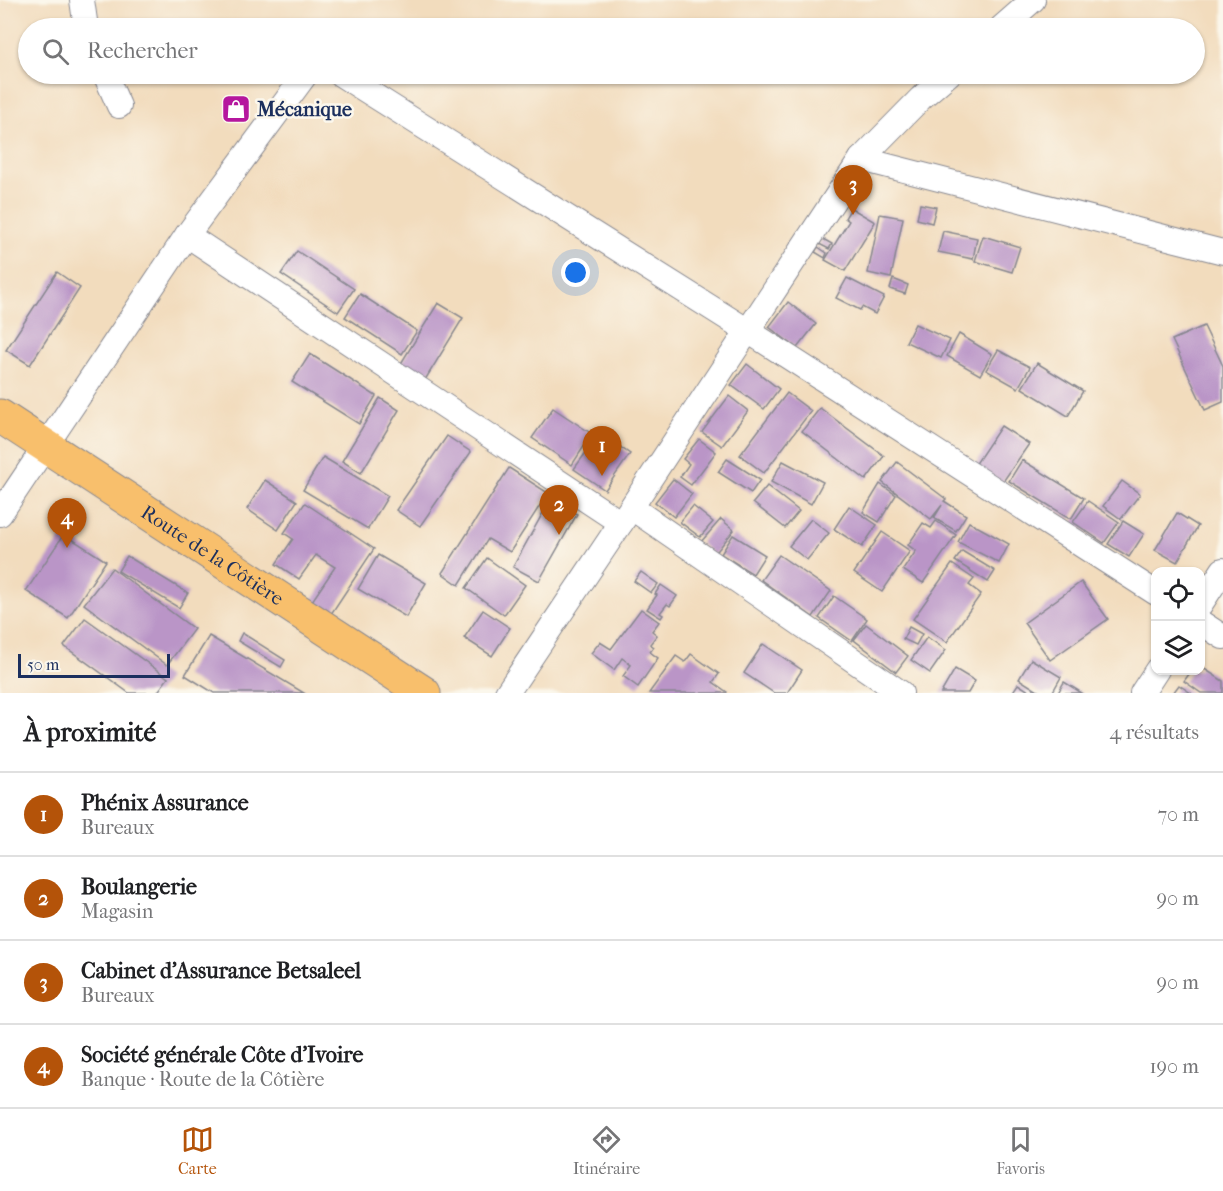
<!DOCTYPE html>
<html lang="fr">
<meta charset="utf-8">
<style>
:root{--surface:#fff;--page:#f6f6f6;--text:#202124;--muted:#757577;--line:#e0e0e0;--accent:#b45309}
body{margin:0;font-family:"IM FELL French Canon",serif;background:var(--page);color:var(--text)}
.controls{position:absolute;right:18px;bottom:18px;display:grid;overflow:hidden;border-radius:12px;box-shadow:0 2px 4px #0004}
.controls button{width:54px;height:54px;display:grid;place-items:center;padding:0;border:0;border-bottom:2px solid var(--line);background:var(--surface);color:var(--text);font:30px sans-serif}
.scale{position:absolute;left:18px;bottom:15px;width:152px;box-sizing:border-box;padding-left:6px;border:3px solid #1b2f5e;border-top:0;font-size:16px;line-height:21px;white-space:nowrap;color:#1b2f5e;-webkit-text-stroke:4px #fbf7ec;paint-order:stroke}
.you{position:absolute;left:576px;top:273px;width:21px;height:21px;margin:-15px;border:4px solid #fff;border-radius:50%;background:#1a73e8;box-shadow:0 0 0 9px #1a73e833}
.badge{display:grid;place-items:center;width:39px;height:39px;border-radius:50%;background:var(--accent);color:#fff;font-size:20px;font-weight:700}
.pin{position:absolute;translate:-50% -50px;filter:drop-shadow(0 2px 3px #0008)}
.pin::after{content:'';position:absolute;top:32px;width:21px;height:18px;background:inherit;clip-path:polygon(0 0,100% 0,50% 100%)}
.list{margin:0;padding:0;list-style:none}
h2{display:flex;justify-content:space-between;align-items:center;height:78px;margin:0;padding:0 24px;font-size:26px}
h2 small{font-size:20px;font-weight:400;color:var(--muted)}
.list li{display:grid;grid-template-columns:39px 1fr auto;gap:18px;align-items:center;box-sizing:border-box;height:84px;padding:0 24px;border-top:2px solid var(--line)}
.list b{display:block;font-size:22px;white-space:nowrap}
.list p{margin:0;font-size:20px;white-space:nowrap;color:var(--muted)}
.list em{font-size:20px;font-style:normal;color:var(--muted)}
.icon{flex:none;width:33px;height:33px;fill:none;stroke:currentColor;stroke-width:2;stroke-linecap:round;stroke-linejoin:round}
.map{position:relative;flex:none;width:1223px;height:693px;overflow:hidden}
.search{position:absolute;background:var(--surface);box-shadow:0 2px 4px #0004;left:18px;right:18px;top:18px;height:66px;display:flex;align-items:center;gap:15px;box-sizing:border-box;padding:0 21px;border-radius:33px;color:var(--muted);font-size:22px}
.sheet{height:414px;background:var(--surface)}
nav{display:flex;justify-content:space-around;align-items:center;box-sizing:border-box;height:84px;border-top:2px solid var(--line);background:var(--surface);font-size:16px;color:var(--muted)}
nav a{display:grid;justify-items:center;gap:3px}
nav .on{color:var(--accent)}
.map>svg:first-child{display:block}
</style>
<div class="map">
<svg width="1223" height="693" viewBox="0 0 1223 693">
<rect width="100%" height="100%" fill="#fbf7ec"/>
<filter id="ink" filterUnits="userSpaceOnUse"><feTurbulence type="fractalNoise" baseFrequency=".0167" numOctaves="2"/><feDisplacementMap in="SourceGraphic" scale="12" xChannelSelector="R" yChannelSelector="G"/><feConvolveMatrix kernelMatrix="1 2 1 2 8 2 1 2 1" color-interpolation-filters="sRGB"/></filter>
<filter id="wash" filterUnits="userSpaceOnUse"><feTurbulence type="fractalNoise" baseFrequency=".008" numOctaves="4" result="noise"/><feDisplacementMap in="SourceGraphic" scale="24" xChannelSelector="R" yChannelSelector="G"/><feGaussianBlur stdDeviation="1.35" result="paint"/><feColorMatrix in="noise" values="0 0 0 0 0 0 0 0 0 0 0 0 0 0 0 0 0 1.4 0 .05"/><feComposite in="paint" operator="in"/></filter>
<g filter="url(#wash)">
<rect width="100%" height="100%" fill="#f2dcbd"/>
<g id="blocks">
<g fill="#ba95c7">
<polygon points="920,204 936,207 932,223 917,219"/>
<polygon points="851,208 875,222 845,271 825,260 849,221 845,218"/>
<polygon points="880,214 903,218 891,278 868,273"/>
<polygon points="943,231 977,238 973,259 938,252"/>
<polygon points="983,236 1020,247 1012,272 975,261"/>
<polygon points="823,239 832,244 829,249 819,244"/>
<polygon points="818,247 827,253 825,258 815,252"/>
<polygon points="297,251 354,289 338,312 281,274"/>
<polygon points="57,272 80,288 30,365 6,350"/>
<polygon points="847,278 884,297 875,314 862,307 860,310 836,298"/>
<polygon points="893,279 908,285 905,294 890,289"/>
<polygon points="360,294 417,331 402,354 345,317"/>
<polygon points="788,302 816,324 797,348 769,327"/>
<polygon points="438,303 463,318 425,380 400,365"/>
<polygon points="915,324 950,340 941,358 906,342"/>
<polygon points="1204,326 1223,366 1223,402 1205,410 1172,340"/>
<polygon points="959,334 992,354 980,375 947,356"/>
<polygon points="998,350 1030,367 1018,388 986,370"/>
<polygon points="310,354 376,396 359,424 292,382"/>
<polygon points="1037,363 1083,391 1068,416 1022,388"/>
<polygon points="747,364 779,389 764,409 731,385"/>
<polygon points="787,393 811,411 764,473 740,455"/>
<polygon points="729,396 748,411 722,446 702,432"/>
<polygon points="380,398 399,410 361,473 342,461"/>
<polygon points="553,408 592,434 572,465 532,438"/>
<polygon points="820,408 884,456 866,480 802,431"/>
<polygon points="1001,426 1029,444 1002,483 975,465"/>
<polygon points="600,433 630,454 605,490 574,469"/>
<polygon points="447,436 471,452 420,526 396,510"/>
<polygon points="699,439 716,452 691,485 680,477 689,464 683,459"/>
<polygon points="323,457 388,496 368,529 303,490"/>
<polygon points="727,459 760,480 751,493 718,472"/>
<polygon points="1022,460 1084,498 1071,519 1009,481"/>
<polygon points="783,461 823,482 811,504 771,482"/>
<polygon points="897,462 946,499 944,501 966,515 956,531 934,518 942,505 931,519 882,482"/>
<polygon points="509,468 548,493 510,552 488,539 459,585 442,573"/>
<polygon points="673,479 692,494 674,517 655,502"/>
<polygon points="265,480 297,501 278,530 247,509"/>
<polygon points="1122,481 1140,494 1121,519 1103,506"/>
<polygon points="880,484 896,495 879,522 863,512"/>
<polygon points="767,486 799,511 785,528 753,503"/>
<polygon points="550,500 577,514 539,581 513,567"/>
<polygon points="1088,501 1119,522 1104,543 1073,522"/>
<polygon points="305,503 374,549 331,614 312,601 335,567 316,555 299,579 276,564 293,539 284,533"/>
<polygon points="693,506 713,522 700,537 680,522"/>
<polygon points="849,506 877,525 862,547 834,529"/>
<polygon points="1177,513 1198,526 1177,562 1155,550"/>
<polygon points="721,519 734,530 714,555 700,543"/>
<polygon points="811,519 829,533 807,560 789,546"/>
<polygon points="936,521 956,535 923,583 903,570 916,551 908,545 923,523 931,528"/>
<polygon points="1123,521 1144,534 1129,557 1108,544"/>
<polygon points="969,522 1009,544 999,563 958,542"/>
<polygon points="882,532 910,551 882,592 854,573"/>
<polygon points="64,534 106,561 68,618 26,591"/>
<polygon points="733,535 765,555 753,574 721,554"/>
<polygon points="962,551 995,571 988,582 955,561"/>
<polygon points="378,555 426,583 406,617 358,589"/>
<polygon points="779,555 831,591 813,617 761,580"/>
<polygon points="127,556 188,593 179,608 118,571"/>
<polygon points="487,558 525,585 504,615 466,588"/>
<polygon points="952,564 974,579 969,585 981,594 947,642 913,619"/>
<polygon points="112,568 194,629 167,665 84,604"/>
<polygon points="641,572 658,584 651,593 634,581"/>
<polygon points="1081,582 1108,619 1050,660 1024,623"/>
<polygon points="661,585 677,596 670,606 667,604 660,613 663,615 661,618 647,609 657,595 655,594"/>
<polygon points="834,596 867,619 852,641 819,618"/>
<polygon points="641,609 659,622 652,631 657,635 650,644 654,647 650,652 658,658 638,687 623,676 631,665 622,658 614,670 591,653 600,642 611,649"/>
<polygon points="483,610 510,628 492,656 464,638"/>
<polygon points="85,618 168,678 157,693 129,693 64,646"/>
<polygon points="866,624 908,656 896,672 854,640"/>
<polygon points="909,627 922,634 916,645 903,639"/>
<polygon points="242,633 285,660 281,667 238,641"/>
<polygon points="209,636 304,693 214,693 185,675"/>
<polygon points="927,637 946,650 930,673 911,660"/>
<polygon points="763,644 802,670 787,693 774,693 744,673"/>
<polygon points="691,654 719,674 713,682 727,692 726,693 649,693 676,656 685,662"/>
<polygon points="1031,659 1061,677 1052,693 1041,693 1019,679"/>
<polygon points="1200,666 1223,681 1223,693 1201,693 1184,681 1192,670 1200,670"/>
<polygon points="955,669 975,681 968,693 941,693"/>
<polygon points="1064,682 1082,693 1058,693"/>
<polygon points="1018,684 1032,693 1012,693"/>
<polygon points="1179,685 1191,693 1173,693"/>
</g>
</g>
</g>
<g filter="url(#ink)">
<use href="#blocks" fill-opacity="0" stroke="#86868e" stroke-width="1.5"/>
<g fill="none" stroke-linecap="round" stroke-linejoin="round">
<g stroke="#86868e" stroke-width="26">
<g id="minor">
<polyline points="82,0 86,28"/>
<polyline points="1001,28 1033,0"/>
<polyline points="105,74 119,106"/>
<polyline points="340,74 748,331 1156,593"/>
<polyline points="861,159 1223,252"/>
<polyline points="187,235 621,523"/>
<polyline points="632,508 901,693"/>
<polyline points="0,514 187,235 306,74"/>
<polyline points="1200,605 1223,570"/>
<polyline points="1200,622 1223,637"/>
<polyline points="507,693 621,523 861,159 921,98 949,74"/>
<polyline points="1142,693 1157,670"/>
</g>
</g>
<g stroke="#86868e" stroke-width="35">
<g id="primary">
<path id="s1" d="M0,416L424,693"/>
</g>
</g>
<use href="#minor" stroke="#fff" stroke-width="24"/>
<use href="#primary" stroke="#f8bf6c" stroke-width="33"/>
</g>
</g>
<defs>
<g id="shop-square" transform="scale(1.5)"><rect x="-9" y="-9" width="18" height="18" rx="4" fill="#b5179e" stroke="#fbf7ec"/><path d="M-5-2.5h2.3a2.7 3.5 0 0 1 5.4 0H5L5.5 6h-11ZM-1.5-2.5h3a1.5 2.3 0 0 0-3 0Z" fill="#fff"/></g>
</defs>
<g fill-rule="evenodd">
<use href="#shop-square" x="236" y="109"/>
</g>
<g text-anchor="middle" stroke-width="5" stroke-linejoin="round" paint-order="stroke">
<g font-size="20" font-weight="bold" fill="#1b2f5e" stroke="#fbf7ec" text-anchor="start">
<text x="257" y="116">Mécanique</text>
</g>
<g font-size="20" fill="#1b2f5e" stroke="#fbf7ec">
<text dy="7" stroke="none"><textPath href="#s1" startOffset="254">Route de la Côtière</textPath></text>
</g>
</g>
</svg>
<div class="controls">
<button><svg class="icon" aria-label="locate" viewBox="0 0 24 24"><circle cx="12" cy="12" r="6"/><path d="M12 2v4M12 18v4M2 12h4M18 12h4"/></svg></button>
<button><svg class="icon" aria-label="layers" viewBox="0 0 24 24"><path d="M12 4l9 5-9 5-9-5zM3 14l9 5 9-5"/></svg></button>
</div>
<div class="scale">50 m</div>
<div class="you"></div>
<div class="pin badge" style="left:602px;top:476px">1</div>
<div class="pin badge" style="left:559px;top:535px">2</div>
<div class="pin badge" style="left:853px;top:215px">3</div>
<div class="pin badge" style="left:67px;top:548px">4</div>
<div class="search"><svg class="icon" aria-label="search" viewBox="0 0 24 24"><circle cx="10" cy="10" r="6"/><path d="M15 15l6 6"/></svg>Rechercher</div>
</div>
<section class="sheet">
<h2>À proximité<small>4 résultats</small></h2>
<ul class="list">
<li><span class="badge">1</span><div><b>Phénix Assurance</b><p>Bureaux</p></div><em>70 m</em></li>
<li><span class="badge">2</span><div><b>Boulangerie</b><p>Magasin</p></div><em>90 m</em></li>
<li><span class="badge">3</span><div><b>Cabinet d'Assurance Betsaleel</b><p>Bureaux</p></div><em>90 m</em></li>
<li><span class="badge">4</span><div><b>Société générale Côte d’Ivoire</b><p>Banque · Route de la Côtière</p></div><em>190 m</em></li>
</ul>
</section>
<nav>
<a class="on"><svg class="icon" aria-label="map" viewBox="0 0 24 24"><path d="M3 6l6-2 6 2 6-2v14l-6 2-6-2-6 2zM9 4v14M15 6v14"/></svg>Carte</a>
<a><svg class="icon" aria-label="directions" viewBox="0 0 24 24"><path d="M12 3l9 9-9 9-9-9zM9 14v-3h6M13 9l2 2-2 2"/></svg>Itinéraire</a>
<a><svg class="icon" aria-label="saved" viewBox="0 0 24 24"><path d="M7 4h10v16l-5-4-5 4z"/></svg>Favoris</a>
</nav>
